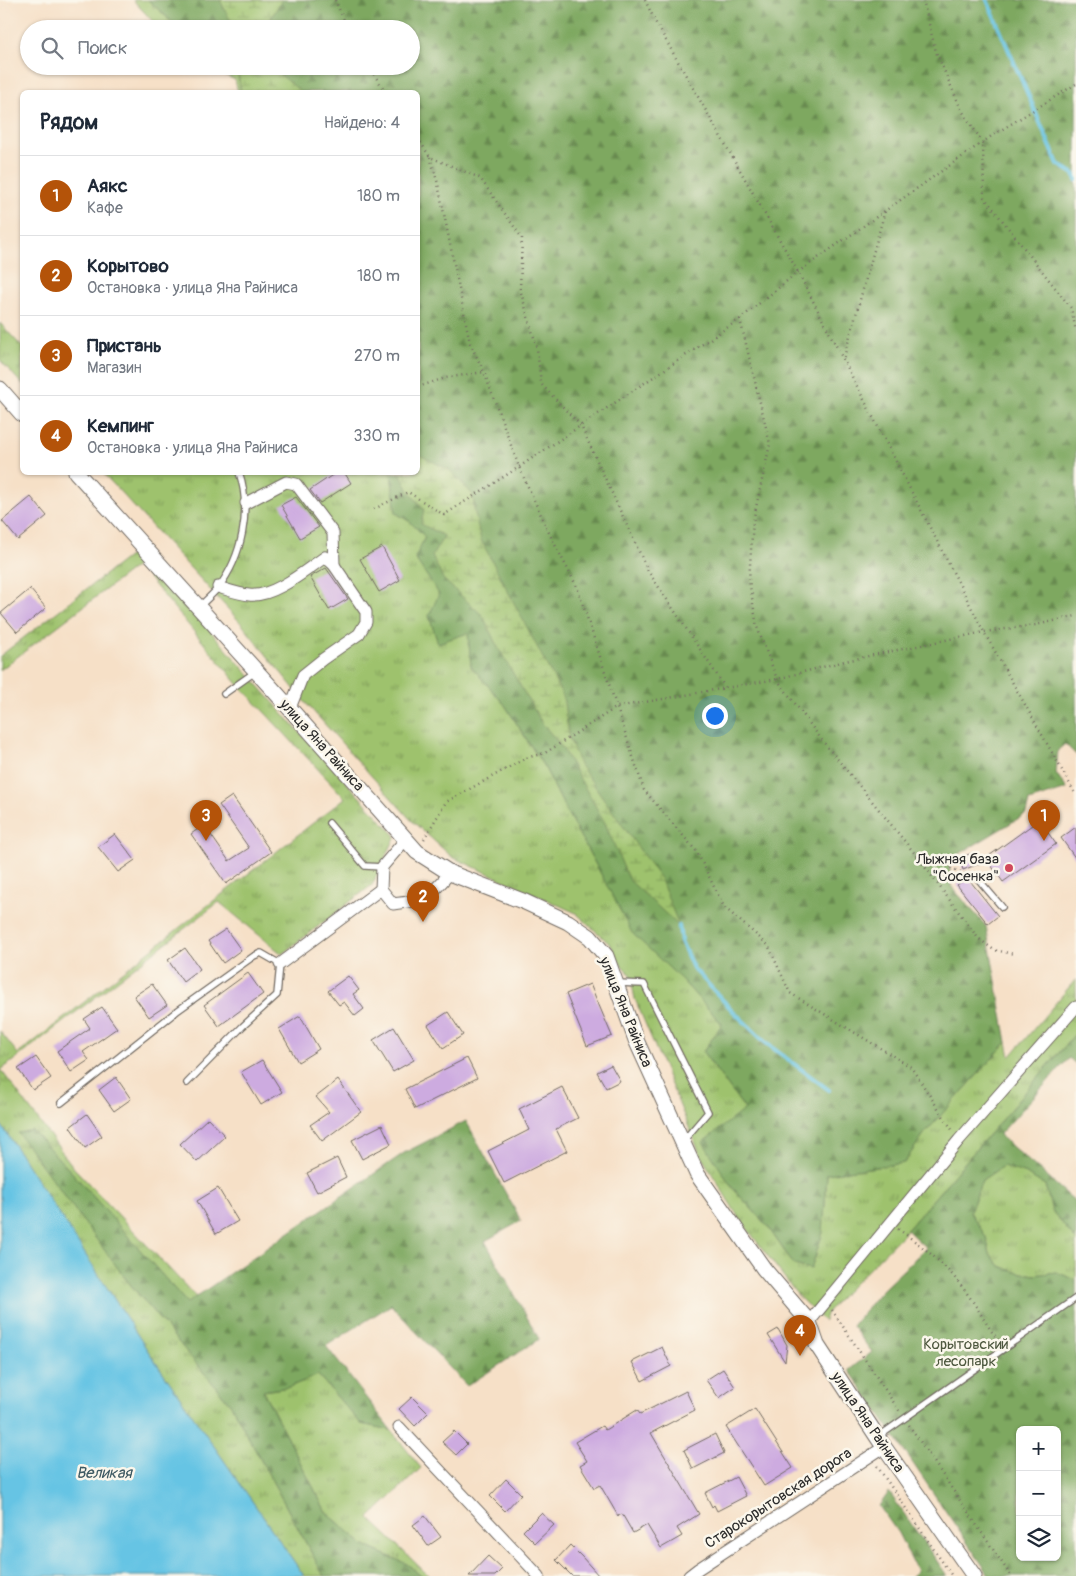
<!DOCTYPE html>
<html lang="ru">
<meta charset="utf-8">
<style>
:root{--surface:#fff;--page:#f6f6f7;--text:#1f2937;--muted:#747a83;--line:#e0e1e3;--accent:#b45309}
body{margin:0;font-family:Pangolin,sans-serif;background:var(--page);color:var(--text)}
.controls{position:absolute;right:15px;bottom:15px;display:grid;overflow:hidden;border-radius:8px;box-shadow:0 1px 4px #0004}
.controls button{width:45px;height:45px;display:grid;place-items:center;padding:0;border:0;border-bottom:1px solid var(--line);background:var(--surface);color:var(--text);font:25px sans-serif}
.you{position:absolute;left:714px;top:715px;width:18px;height:18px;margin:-12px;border:4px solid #fff;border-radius:50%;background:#1a73e8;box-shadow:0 0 0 8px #1a73e833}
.badge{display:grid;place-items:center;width:32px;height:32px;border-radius:50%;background:var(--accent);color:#fff;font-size:16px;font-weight:700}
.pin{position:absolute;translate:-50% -41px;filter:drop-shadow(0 1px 2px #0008)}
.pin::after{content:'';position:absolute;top:26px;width:18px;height:15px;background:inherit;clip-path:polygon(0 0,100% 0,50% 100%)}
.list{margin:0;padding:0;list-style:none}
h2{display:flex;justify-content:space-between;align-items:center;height:65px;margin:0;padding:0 20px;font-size:21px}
h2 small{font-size:16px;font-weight:400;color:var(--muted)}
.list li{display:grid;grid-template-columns:32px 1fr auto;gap:15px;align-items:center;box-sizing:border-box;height:80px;padding:0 20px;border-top:1px solid var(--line)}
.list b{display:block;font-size:19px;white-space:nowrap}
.list p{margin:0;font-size:16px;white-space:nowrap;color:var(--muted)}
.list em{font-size:16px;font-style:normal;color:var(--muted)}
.icon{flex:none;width:28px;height:28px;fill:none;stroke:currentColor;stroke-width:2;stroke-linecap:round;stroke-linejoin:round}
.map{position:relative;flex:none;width:1076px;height:1576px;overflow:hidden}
.search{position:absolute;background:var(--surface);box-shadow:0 1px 4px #0004;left:20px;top:20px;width:400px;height:55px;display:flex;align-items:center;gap:12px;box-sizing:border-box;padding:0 18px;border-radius:28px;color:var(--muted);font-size:19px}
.panel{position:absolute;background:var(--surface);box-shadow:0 1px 4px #0004;left:20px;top:90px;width:400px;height:385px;border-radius:8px}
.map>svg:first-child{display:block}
</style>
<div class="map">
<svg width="1076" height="1576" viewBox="0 0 1076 1576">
<defs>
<pattern id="grass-tufts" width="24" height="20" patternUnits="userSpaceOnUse" patternTransform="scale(1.25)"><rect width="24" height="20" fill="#9ec26d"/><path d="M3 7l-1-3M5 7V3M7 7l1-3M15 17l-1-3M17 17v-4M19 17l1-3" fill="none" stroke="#819e5a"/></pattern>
<pattern id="forest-firs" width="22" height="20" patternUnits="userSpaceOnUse" patternTransform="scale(1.25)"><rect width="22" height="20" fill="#7ea860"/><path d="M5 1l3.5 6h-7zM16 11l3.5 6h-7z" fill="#67894f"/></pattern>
<pattern id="wetland-marsh" width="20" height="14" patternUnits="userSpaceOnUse" patternTransform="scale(1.25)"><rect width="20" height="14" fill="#9ec26d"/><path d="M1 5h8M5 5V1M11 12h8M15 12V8" fill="none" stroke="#819e5a"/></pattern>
</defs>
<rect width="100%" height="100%" fill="#fbf7ec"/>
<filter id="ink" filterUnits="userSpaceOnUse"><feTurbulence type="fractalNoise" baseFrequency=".02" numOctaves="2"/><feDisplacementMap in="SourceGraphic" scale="10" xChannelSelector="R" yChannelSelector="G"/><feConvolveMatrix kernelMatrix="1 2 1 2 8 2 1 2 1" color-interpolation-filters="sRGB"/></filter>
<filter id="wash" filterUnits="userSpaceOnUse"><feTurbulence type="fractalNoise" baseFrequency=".0096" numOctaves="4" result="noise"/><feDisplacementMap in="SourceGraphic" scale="20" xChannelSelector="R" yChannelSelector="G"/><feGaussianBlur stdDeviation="1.12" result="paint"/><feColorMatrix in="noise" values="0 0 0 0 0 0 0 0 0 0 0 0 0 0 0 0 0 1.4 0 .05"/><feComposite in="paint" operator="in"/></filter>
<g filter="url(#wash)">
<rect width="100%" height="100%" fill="#f6e0c7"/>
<g fill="url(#grass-tufts)" stroke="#64764c">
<polygon points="133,0 148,0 180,29 160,29"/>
<polygon points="206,66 237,66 241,92 238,92 235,80"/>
<polygon points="0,323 22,347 22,384 0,360"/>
<polygon points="103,473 391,473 396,513 409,521 425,537 415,558 440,594 429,616 438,643 468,632 471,666 505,705 546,770 569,816 601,874 682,980 722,1024 703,1052 745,1109 731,1186 768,1227 794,1265 811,1268 823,1232 827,1174 904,1163 924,1134 1007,1042 1010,1057 1076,979 1076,1033 907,1230 835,1303 826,1314 824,1321 799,1297 739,1218 701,1156 635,999 630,974 621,965 611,945 576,913 452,857 411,820 304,701 240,622"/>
<polygon points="138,549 303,736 396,836 372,885 282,954 219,902 1,1070 74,1168 196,1297 187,1304 75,1176 32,1131 125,1278 231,1405 324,1576 304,1576 148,1351 0,1123 0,1031 18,1054 345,798 238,684 138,565 0,670 0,656"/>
<polygon points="1003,1165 1026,1174 1045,1185 1052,1211 1076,1240 1076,1280 1056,1272 1036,1275 1015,1272 1000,1266 990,1254 986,1237 970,1212 982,1180"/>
<polygon points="318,1375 361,1424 391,1430 421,1468 369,1518 429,1576 421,1576 407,1564 365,1546 326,1512 263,1391 289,1387"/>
</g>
<g fill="url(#forest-firs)" stroke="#546a46" fill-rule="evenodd">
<polygon points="148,0 1076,0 1076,755 1065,744 1058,750 1056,773 1067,789 1029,801 1026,814 949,860 951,886 986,926 1007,1042 924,1134 904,1163 827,1174 823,1232 811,1269 794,1265 768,1227 731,1186 703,1142 745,1109 703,1052 722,1024 682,980 632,933 601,874 569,816 546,770 505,705 471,666 468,633 438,643 429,616 439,594 415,558 425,537 409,521 396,513 391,473 418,472 418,92 241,92 237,66 411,66 411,29 180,29"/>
<path d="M1076,1033V1064L1069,1058L999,1135L1076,1202V1240L1052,1211L1045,1185L1026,1174L1003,1166L982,1180L970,1212L986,1237L990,1254L1000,1266L1015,1272L1035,1275L1056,1272L1076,1280V1576H990L849,1370L872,1352L852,1326L881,1291L926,1248L907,1230ZM1020,1430H1057V1557H1020Z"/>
<polygon points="466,1121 521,1221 485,1241 539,1339 467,1386 391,1305 326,1346 391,1430 361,1424 318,1375 289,1387 263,1391 326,1512 365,1546 407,1564 421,1576 324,1576 231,1405 125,1278 18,1133 32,1130 75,1176 187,1303 404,1153"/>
<polygon points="889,1492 946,1574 946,1576 911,1576 917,1571 898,1533 879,1506"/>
</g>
<g fill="url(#wetland-marsh)" stroke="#64764c">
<polygon points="220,0 282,0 271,18 271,29 233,29 232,24"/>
<polygon points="237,66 274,66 274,69 301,92 241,92"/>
<polygon points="418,454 450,470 473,495 474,509 481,540 563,696 569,738 580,765 661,880 679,926 629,880 604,821 561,746 542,723 496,644 483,616 443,579 432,556 444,536 421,524 424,510 409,491 400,473 418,472"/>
</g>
<polygon fill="#66c4e4" stroke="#487888" points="0,1123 148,1351 304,1576 0,1576"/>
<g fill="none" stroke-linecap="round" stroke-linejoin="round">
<g stroke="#66c4e4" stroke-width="4">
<polyline points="987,0 1058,164 1074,174 1076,180"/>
<polyline points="679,926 681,941 693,968 733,1011 766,1043 829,1090"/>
</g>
</g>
<g id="blocks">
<g fill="#cdabe0">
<polygon points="337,472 344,472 351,483 320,503 310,490"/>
<polygon points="31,497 47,516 18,540 2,521"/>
<polygon points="296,497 319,527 300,538 281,505"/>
<polygon points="382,547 400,580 379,592 360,559"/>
<polygon points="326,568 348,599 329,610 310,577"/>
<polygon points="30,589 46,608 17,632 1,613"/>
<polygon points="232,796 271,852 226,884 191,834 204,825 229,861 249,848 219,805"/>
<polygon points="1039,820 1056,844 1003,882 986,858"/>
<polygon points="1076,827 1076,859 1061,838"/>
<polygon points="115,834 135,860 118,872 98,847"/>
<polygon points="976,852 981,863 963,870 959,858"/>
<polygon points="967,877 998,916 988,924 957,885"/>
<polygon points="226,929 241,950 223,963 208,941"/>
<polygon points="185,948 200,969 183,982 168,960"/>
<polygon points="248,973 263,994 219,1026 204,1005"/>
<polygon points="348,976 359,990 353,994 364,1009 355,1016 344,1002 339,1005 328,991"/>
<polygon points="152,984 167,1005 149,1017 134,996"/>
<polygon points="590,984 612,1036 587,1046 566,994"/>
<polygon points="102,1007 117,1028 83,1052 89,1060 71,1072 57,1051 90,1028 84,1019"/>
<polygon points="448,1012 463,1035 443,1048 428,1025"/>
<polygon points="300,1016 319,1049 298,1062 279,1029"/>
<polygon points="394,1027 414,1060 393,1072 373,1040"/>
<polygon points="36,1057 51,1078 33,1090 18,1069"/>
<polygon points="467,1058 477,1078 415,1109 405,1089"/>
<polygon points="262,1060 282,1092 261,1105 241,1072"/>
<polygon points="611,1065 620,1081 606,1088 597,1072"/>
<polygon points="116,1077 131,1099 114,1111 99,1090"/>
<polygon points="338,1080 361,1112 322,1141 310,1125 329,1112 316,1097"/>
<polygon points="562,1087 578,1118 556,1129 567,1151 504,1183 488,1151 529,1130 519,1109"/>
<polygon points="87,1114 102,1136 85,1148 70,1127"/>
<polygon points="208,1118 225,1136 197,1162 180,1144"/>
<polygon points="382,1125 391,1144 362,1159 352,1140"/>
<polygon points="337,1158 346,1177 317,1192 307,1173"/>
<polygon points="218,1188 238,1221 216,1234 197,1201"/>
<polygon points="778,1329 787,1345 785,1362 768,1335"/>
<polygon points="662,1347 671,1366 642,1381 632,1362"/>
<polygon points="723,1369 735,1387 719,1398 706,1380"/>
<polygon points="686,1391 695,1410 651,1433 699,1514 677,1528 682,1536 661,1548 647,1525 633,1533 622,1514 618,1516 600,1485 594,1488 580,1465 587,1461 575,1442 602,1426 605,1430 637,1410 640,1414"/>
<polygon points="412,1397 428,1413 415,1426 399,1409"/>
<polygon points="755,1409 793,1468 764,1486 726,1427"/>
<polygon points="454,1431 467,1444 456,1455 442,1442"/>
<polygon points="715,1434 724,1453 693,1469 684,1450"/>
<polygon points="736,1477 746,1496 717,1511 714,1505 712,1507 705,1493"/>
<polygon points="506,1479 521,1494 505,1511 490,1496"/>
<polygon points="541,1513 554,1525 535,1543 523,1531"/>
<polygon points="425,1516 441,1537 428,1546 413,1525"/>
<polygon points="570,1545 582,1557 599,1576 572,1576 556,1560"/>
<polygon points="488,1556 502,1569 495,1576 469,1576"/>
</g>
</g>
</g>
<g filter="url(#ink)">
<use href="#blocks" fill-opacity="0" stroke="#726a62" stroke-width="1"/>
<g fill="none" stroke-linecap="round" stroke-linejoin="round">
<g stroke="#726a62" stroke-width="8">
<g id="lane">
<path d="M199,607C205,601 212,595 218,588C242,557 252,510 239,472"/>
<polyline points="224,694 255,672"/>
<polyline points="329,823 365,866 382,867"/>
<polyline points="979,880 1002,907"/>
<polyline points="617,983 644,984 708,1112 684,1140"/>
<polyline points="61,1103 177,1011 254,956 261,953 280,964 277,995 243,1026 187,1083"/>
<polyline points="878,1437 1076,1298"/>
</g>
</g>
<g stroke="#726a62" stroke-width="13">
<g id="street">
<polyline points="246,503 286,482 296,484 333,533 334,565"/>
<path d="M218,587C228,590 239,594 249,595C273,598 306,570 325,557L334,565L366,612V622L359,634L323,659L303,675L290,708"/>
<path d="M406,839L382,867L381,889L393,904C427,900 427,899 450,873"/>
<polyline points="280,964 381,889"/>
<polyline points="809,1322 959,1140 1076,1007"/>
<polyline points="399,1427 539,1576"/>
<polyline points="689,1576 698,1569 884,1447"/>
</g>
</g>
<g stroke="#726a62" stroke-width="17">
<g id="secondary">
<polyline points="0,389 22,414"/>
<polyline points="76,472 277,694 417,852 450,873 525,902 568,922 590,937 606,956 636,1040 697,1174 764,1269 809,1322 817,1345 884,1447 974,1576"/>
</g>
</g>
<g stroke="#726a62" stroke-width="2.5" stroke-dasharray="1 4" stroke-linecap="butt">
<polyline points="335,0 348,29"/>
<polyline points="645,0 656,23 798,272 984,632 1076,795"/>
<polyline points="923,0 936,52 961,109 983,143 984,197 1071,308 1076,331"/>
<polyline points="368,66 386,92"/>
<polyline points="418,138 430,157 480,178 522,238 520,289 537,348 541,384 581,426 648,571 725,687"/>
<polyline points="430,157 438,184 470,343 484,372 519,467 551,537 577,587 644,790 697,852 724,907 768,945 790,993 911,1067 953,1131"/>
<polyline points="740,319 770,444 753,521 749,580 757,627 777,679 821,739 916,855 978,938 994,950 1014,954"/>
<polyline points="844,357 885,211"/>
<polyline points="418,387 445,378 484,372"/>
<polyline points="374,509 408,492 444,515 519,467 740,319 798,272 993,135 1076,84"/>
<polyline points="424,839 446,802 526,758 545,753 617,707 777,679 845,661 984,632 1036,625 1076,616"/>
<polyline points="918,855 971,876"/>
<path d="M898,1229C929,1251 949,1267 971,1299C981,1313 988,1328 999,1341"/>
<polyline points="832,1310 900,1412"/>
<polyline points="909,1425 1011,1576"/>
<polyline points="877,1466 952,1576"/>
</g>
<use href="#lane" stroke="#fff" stroke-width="5.5"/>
<use href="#street" stroke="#fff" stroke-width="11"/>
<use href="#secondary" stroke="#fff" stroke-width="15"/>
</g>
</g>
<circle fill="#d1495b" stroke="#fbf7ec" stroke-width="2" cx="1009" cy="868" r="5"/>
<g text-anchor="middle" stroke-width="5" stroke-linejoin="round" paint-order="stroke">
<g font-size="15" fill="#2b2b2b" stroke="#fbf7ec">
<text transform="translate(322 745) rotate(48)" y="5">улица Яна Райниса</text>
<text transform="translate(626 1012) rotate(68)" y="5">улица Яна Райниса</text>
<text transform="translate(868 1422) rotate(56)" y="5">улица Яна Райниса</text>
<text transform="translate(778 1498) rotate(-33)" y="5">Старокорытовская дорога</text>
</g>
<g font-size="15" fill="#2b2b2b" stroke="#fbf7ec" text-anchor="end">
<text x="999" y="864">Лыжная база<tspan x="999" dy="17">"Сосенка"</tspan></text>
</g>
<g font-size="15" fill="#4e583f" stroke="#fbf7ec">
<text x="966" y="1349">Корытовский<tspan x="966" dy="17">лесопарк</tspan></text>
</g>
<g font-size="16" font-style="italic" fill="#3d5962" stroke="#fbf7ec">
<text x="104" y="1478">Великая</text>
</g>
</g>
</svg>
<div class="controls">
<button>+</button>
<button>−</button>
<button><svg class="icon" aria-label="layers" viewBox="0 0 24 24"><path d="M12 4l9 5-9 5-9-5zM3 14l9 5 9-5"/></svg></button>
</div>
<div class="you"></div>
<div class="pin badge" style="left:1044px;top:841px">1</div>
<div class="pin badge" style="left:423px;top:922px">2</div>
<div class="pin badge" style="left:206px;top:841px">3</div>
<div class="pin badge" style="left:800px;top:1356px">4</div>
<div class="search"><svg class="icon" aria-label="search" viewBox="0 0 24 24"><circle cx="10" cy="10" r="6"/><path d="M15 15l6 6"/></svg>Поиск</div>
<section class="panel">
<h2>Рядом<small>Найдено: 4</small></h2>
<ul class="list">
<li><span class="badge">1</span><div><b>Аякс</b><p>Кафе</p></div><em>180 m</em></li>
<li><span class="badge">2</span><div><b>Корытово</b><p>Остановка · улица Яна Райниса</p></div><em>180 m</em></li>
<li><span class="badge">3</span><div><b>Пристань</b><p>Магазин</p></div><em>270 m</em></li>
<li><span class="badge">4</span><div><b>Кемпинг</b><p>Остановка · улица Яна Райниса</p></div><em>330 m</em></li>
</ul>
</section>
</div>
